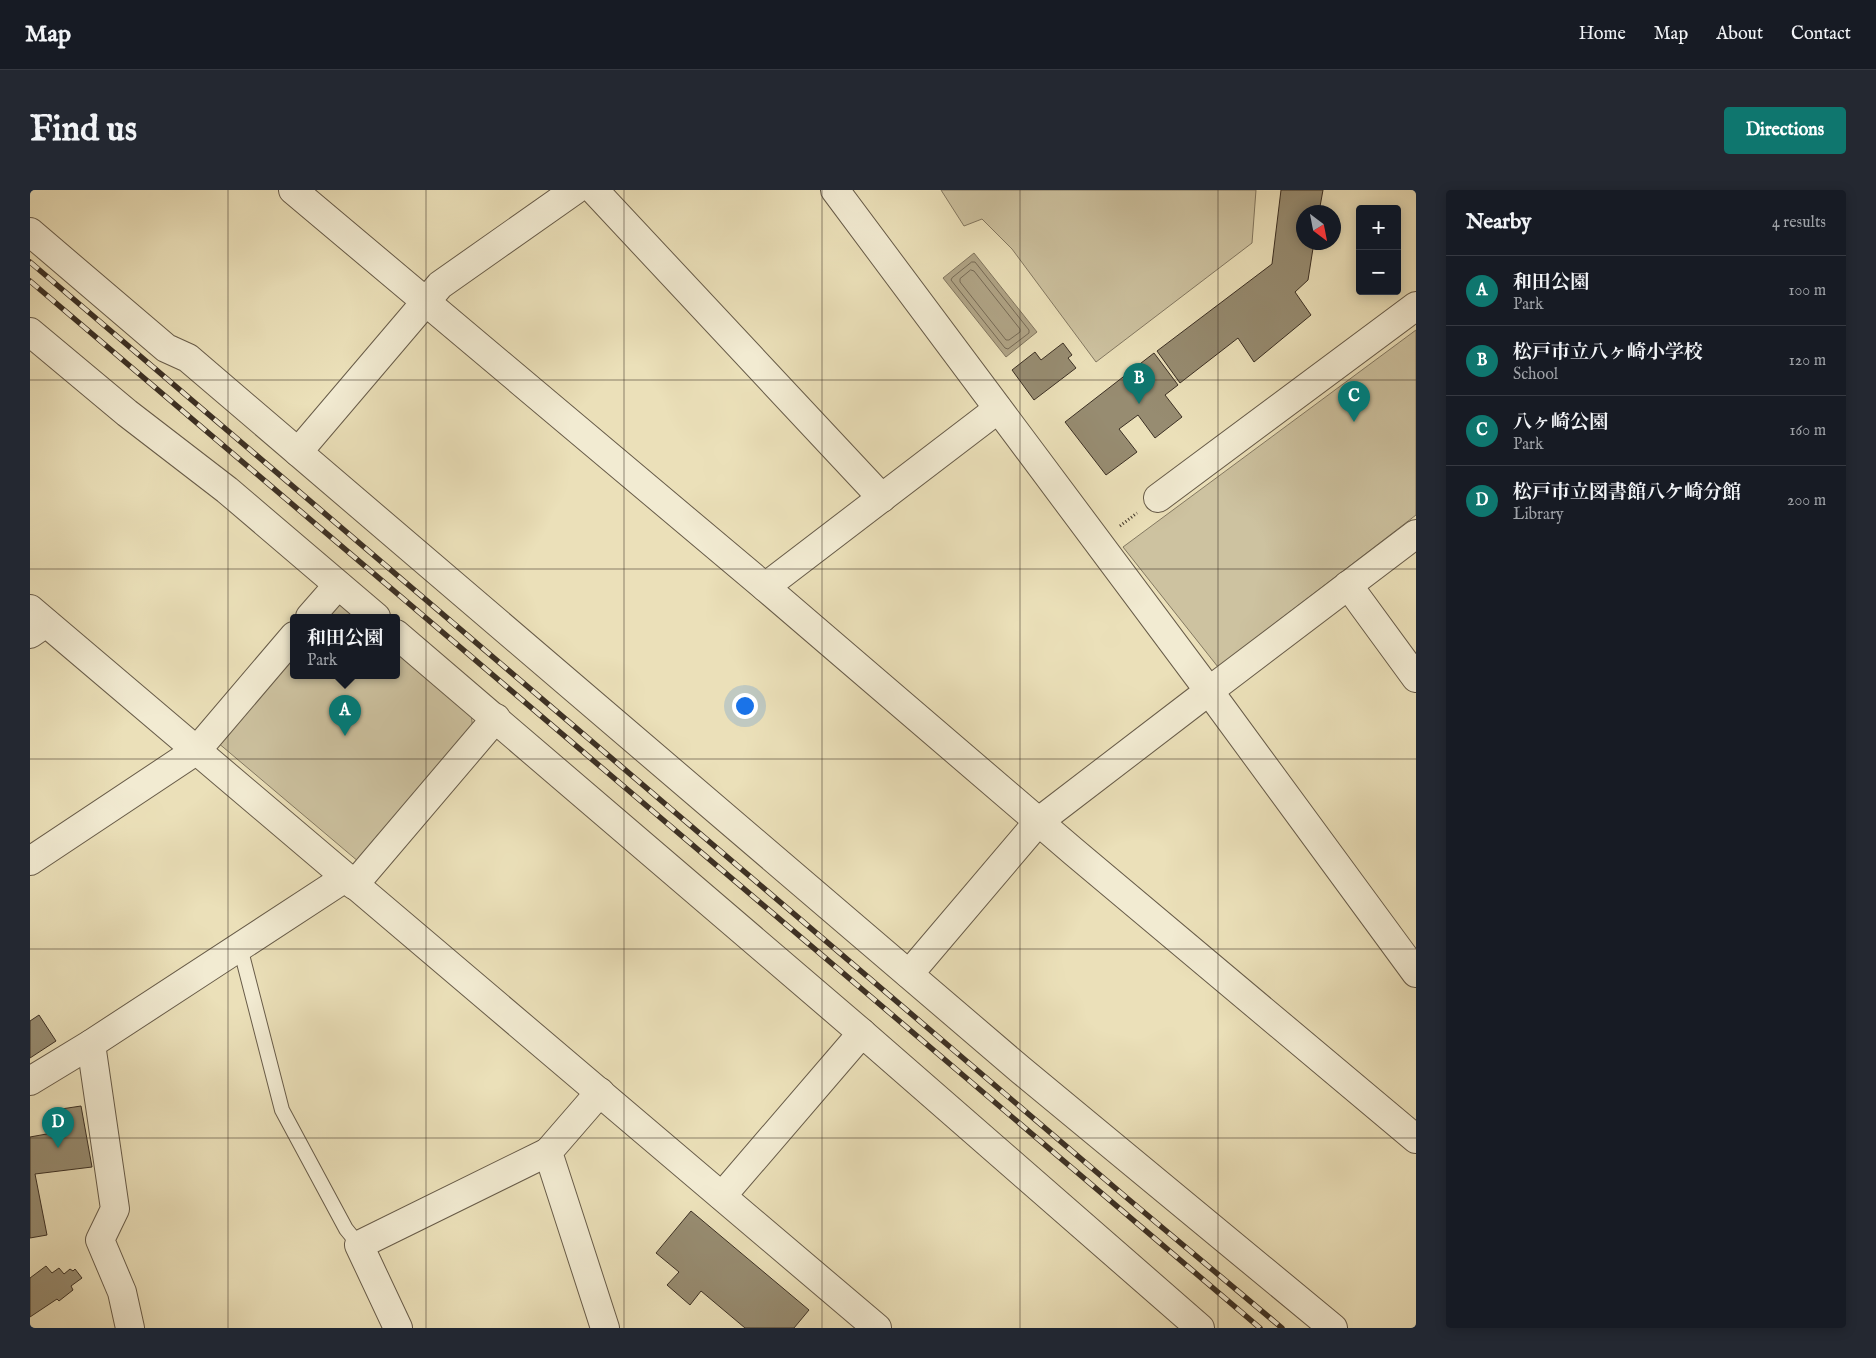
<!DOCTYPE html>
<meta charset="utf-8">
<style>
:root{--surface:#171b24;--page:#242831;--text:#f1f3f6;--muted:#9ea1a6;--line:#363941;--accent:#0f766e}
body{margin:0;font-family:"IM FELL English","Noto Serif JP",serif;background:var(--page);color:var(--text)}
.controls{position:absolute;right:15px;top:15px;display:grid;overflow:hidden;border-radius:5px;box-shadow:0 2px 12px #0003}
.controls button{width:45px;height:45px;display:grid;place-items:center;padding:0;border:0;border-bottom:1px solid var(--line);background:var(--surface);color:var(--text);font:25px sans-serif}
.compass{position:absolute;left:1266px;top:15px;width:45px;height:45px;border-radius:50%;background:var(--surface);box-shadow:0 2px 12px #0003;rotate:148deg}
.you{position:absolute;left:714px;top:515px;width:18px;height:18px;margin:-12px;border:4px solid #fff;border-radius:50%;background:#1a73e8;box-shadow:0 0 0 8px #1a73e833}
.badge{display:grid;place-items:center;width:32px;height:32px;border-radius:50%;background:var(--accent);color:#fff;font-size:16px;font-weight:700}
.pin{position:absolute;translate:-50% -41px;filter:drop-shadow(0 1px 2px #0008)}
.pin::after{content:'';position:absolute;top:26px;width:18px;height:15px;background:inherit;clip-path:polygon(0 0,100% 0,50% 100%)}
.popup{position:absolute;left:260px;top:424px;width:110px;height:65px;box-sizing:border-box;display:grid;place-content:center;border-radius:5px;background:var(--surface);filter:drop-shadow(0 1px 4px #0005);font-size:16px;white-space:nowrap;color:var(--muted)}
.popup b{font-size:19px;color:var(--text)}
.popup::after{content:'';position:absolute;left:50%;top:100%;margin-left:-10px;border:10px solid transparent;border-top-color:var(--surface)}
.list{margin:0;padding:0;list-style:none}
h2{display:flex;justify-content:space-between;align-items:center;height:65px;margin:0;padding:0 20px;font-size:21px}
h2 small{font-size:16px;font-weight:400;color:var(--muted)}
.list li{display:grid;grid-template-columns:32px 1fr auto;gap:15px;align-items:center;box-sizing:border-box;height:70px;padding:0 20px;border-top:1px solid var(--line)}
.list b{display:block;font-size:19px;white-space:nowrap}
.list p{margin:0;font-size:16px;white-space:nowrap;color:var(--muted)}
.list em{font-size:16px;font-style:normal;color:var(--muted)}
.map{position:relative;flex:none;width:1386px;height:1138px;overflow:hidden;border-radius:5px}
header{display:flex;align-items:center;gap:30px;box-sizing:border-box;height:70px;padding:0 25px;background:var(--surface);border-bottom:1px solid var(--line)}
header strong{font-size:24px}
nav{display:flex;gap:28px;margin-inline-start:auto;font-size:18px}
.intro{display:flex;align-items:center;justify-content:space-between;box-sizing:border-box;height:120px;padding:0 30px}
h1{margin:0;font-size:35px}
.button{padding:12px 22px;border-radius:5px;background:var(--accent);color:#fff;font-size:18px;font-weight:700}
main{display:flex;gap:30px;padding:0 30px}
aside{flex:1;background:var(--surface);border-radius:5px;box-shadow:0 2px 12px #0003}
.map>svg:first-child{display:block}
</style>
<header>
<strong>Map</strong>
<nav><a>Home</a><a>Map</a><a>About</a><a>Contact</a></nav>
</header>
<div class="intro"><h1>Find us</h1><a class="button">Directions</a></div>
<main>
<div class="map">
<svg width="1386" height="1138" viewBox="0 0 1386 1138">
<rect width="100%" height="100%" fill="#ebe0b9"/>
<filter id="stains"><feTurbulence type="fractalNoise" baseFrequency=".004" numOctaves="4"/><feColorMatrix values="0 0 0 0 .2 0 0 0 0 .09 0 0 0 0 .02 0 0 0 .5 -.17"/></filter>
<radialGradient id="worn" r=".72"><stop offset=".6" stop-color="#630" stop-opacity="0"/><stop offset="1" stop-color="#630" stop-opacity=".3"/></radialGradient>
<g fill="#cdc2a0" stroke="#847962">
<polygon points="911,0 1226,0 1222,53 1066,172 982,59 952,29 934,36"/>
<polygon points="1386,140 1386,325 1188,477 1093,357"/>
<polygon points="315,413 331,427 293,427 300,419"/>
<polygon points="366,457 441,522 443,541 329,672 187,552 264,462 264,485 366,485"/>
</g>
<polygon fill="#b0a486" stroke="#82765f" points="944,63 1007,142 976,167 913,88"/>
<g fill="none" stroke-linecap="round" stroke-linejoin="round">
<g stroke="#766a55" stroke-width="1">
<polygon points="942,72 945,72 999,140 999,143 978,159 975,158 921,90 922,88"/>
<polygon points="941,80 944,81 990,139 990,142 979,150 976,150 930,92 930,89"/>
</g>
</g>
<g fill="#978c71" stroke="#3c3024">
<polygon points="1251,0 1293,0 1289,22 1274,22 1274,52 1284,52 1278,90 1265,102 1281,125 1224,172 1208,148 1150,193 1127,161 1242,74"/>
<polygon points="1033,153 1042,165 1038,168 1046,178 1004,210 982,180 1005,162 1011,170"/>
<polygon points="1124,163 1148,195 1135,205 1152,227 1125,248 1108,225 1089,239 1107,262 1076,285 1035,232"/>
<polygon points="9,825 26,851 0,868 0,831"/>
<polygon points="51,916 62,977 5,984 17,1045 0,1048 0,947 22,943 18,921"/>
<polygon points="661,1021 779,1120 764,1138 715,1138 671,1101 660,1115 637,1095 649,1082 626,1063"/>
<polygon points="16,1076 22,1083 29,1078 34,1084 40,1079 43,1081 45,1079 52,1088 41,1096 43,1100 29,1111 27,1109 0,1127 0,1088"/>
</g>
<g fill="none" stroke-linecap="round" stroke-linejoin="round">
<g stroke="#685c49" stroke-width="16">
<polyline id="service" points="210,757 252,920 316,1039 329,1055"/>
</g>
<g stroke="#685c49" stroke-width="30">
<g id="minor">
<polyline points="263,0 735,397 1044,662 1386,949"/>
<polyline points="564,0 852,308"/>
<polyline points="805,0 1179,501 1386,344"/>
<polyline points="0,42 136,158 158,168 992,881 1303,1138"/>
<polyline points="0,142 97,223 197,300 346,427"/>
<polyline points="268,262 410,95 545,0"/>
<polyline points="1128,308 1386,116"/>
<polyline points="1318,395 1386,488"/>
<polyline points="735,397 968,219"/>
<polyline points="280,427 308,395"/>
<polyline points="0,444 16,433"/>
<polyline points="366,444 832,843"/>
<polyline points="0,671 167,560 264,446"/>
<polyline points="324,695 466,528"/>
<polyline points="879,784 1008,632 1179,501 1386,783"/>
<polyline points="61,854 85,1019 70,1050 92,1102 100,1138"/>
<polyline points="0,891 61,854 315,688"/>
<polyline points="570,902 518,962 575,1138"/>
<polyline points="692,1006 832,843 1170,1138"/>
<polyline points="368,1138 329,1055 518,962"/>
</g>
</g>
<g stroke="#685c49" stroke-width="30">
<polyline id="tertiary" points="0,419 847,1138"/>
</g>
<polyline stroke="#3c3024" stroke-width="3" stroke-dasharray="1 2.5" stroke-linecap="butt" points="1090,336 1107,323"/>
<use href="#service" stroke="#f2ebd2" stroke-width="14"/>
<use href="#minor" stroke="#f2ebd2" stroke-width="28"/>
<use href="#tertiary" stroke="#f2ebd2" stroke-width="28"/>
<g stroke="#3c3024" stroke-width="5.5">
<g id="rail">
<polyline points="0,72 1097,1008 1252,1138"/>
<polyline points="0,91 1230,1138"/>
</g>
</g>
<use href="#rail" stroke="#f2ebd2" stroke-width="4" stroke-dasharray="11" stroke-linecap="butt"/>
</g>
<path fill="none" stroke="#3c3024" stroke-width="1" stroke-opacity="0.55" d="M198,0V1138M396,0V1138M594,0V1138M792,0V1138M990,0V1138M1188,0V1138M0,190H1386M0,379H1386M0,569H1386M0,759H1386M0,948H1386"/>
<rect width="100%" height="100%" filter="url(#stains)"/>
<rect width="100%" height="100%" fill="url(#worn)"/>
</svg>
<div class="controls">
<button>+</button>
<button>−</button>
</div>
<svg class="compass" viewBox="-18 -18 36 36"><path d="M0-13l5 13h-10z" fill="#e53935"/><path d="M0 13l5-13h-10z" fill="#9ea1a6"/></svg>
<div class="you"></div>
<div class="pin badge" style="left:315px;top:546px">A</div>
<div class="popup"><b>和田公園</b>Park</div>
<div class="pin badge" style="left:1109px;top:214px">B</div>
<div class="pin badge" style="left:1324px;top:232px">C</div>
<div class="pin badge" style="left:28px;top:958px">D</div>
</div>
<aside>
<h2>Nearby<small>4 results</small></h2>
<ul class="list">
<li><span class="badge">A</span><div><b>和田公園</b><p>Park</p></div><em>100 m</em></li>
<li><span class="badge">B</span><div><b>松戸市立八ヶ崎小学校</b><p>School</p></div><em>120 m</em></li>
<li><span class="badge">C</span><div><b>八ヶ崎公園</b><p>Park</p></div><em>160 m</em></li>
<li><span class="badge">D</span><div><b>松戸市立図書館八ケ崎分館</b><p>Library</p></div><em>200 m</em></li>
</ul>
</aside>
</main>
